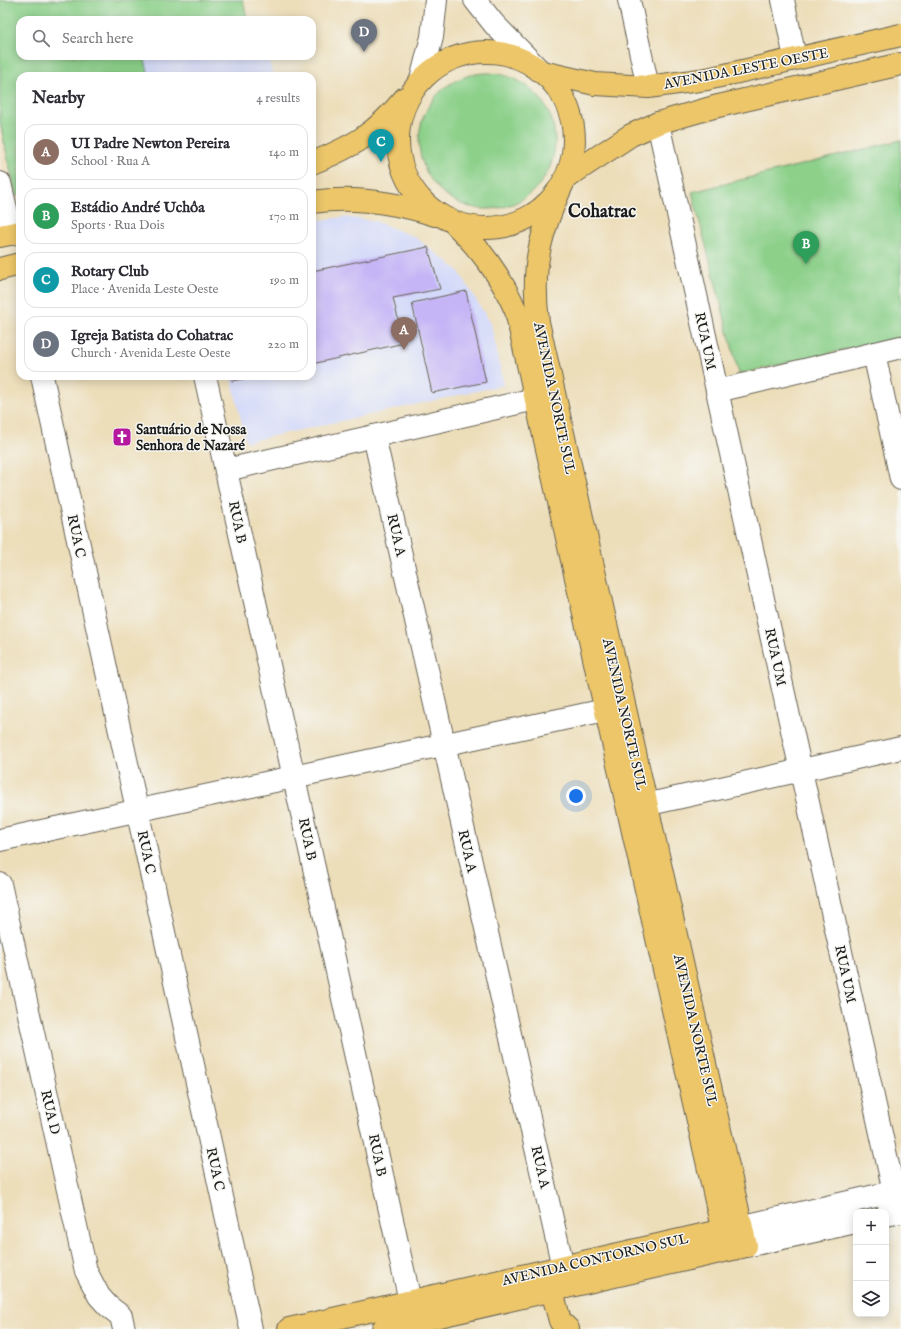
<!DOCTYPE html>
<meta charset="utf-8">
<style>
:root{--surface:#fff;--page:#f7f7f7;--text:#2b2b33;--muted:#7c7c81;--line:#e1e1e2;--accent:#b5179e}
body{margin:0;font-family:"IM FELL English",serif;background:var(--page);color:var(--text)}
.controls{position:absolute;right:12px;bottom:12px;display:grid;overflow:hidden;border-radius:8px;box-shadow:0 2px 10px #0003}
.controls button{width:36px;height:36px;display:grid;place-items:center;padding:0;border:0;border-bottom:1px solid var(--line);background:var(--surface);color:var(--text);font:20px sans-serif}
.you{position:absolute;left:576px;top:796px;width:14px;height:14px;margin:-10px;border:3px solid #fff;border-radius:50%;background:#1a73e8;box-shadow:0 0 0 6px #1a73e833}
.badge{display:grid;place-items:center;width:26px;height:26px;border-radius:50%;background:var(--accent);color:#fff;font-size:13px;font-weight:700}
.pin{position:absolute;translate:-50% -33px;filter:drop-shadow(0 1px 2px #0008)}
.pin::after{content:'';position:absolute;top:21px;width:14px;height:12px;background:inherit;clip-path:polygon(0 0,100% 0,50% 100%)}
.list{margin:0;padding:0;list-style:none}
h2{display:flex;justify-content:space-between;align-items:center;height:52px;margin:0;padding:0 16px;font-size:17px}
h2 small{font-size:13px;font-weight:400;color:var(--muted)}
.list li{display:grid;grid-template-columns:26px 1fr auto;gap:12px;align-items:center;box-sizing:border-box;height:56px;margin:0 8px 8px;padding:0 8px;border:1px solid var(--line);border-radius:12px}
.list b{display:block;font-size:15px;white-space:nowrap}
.list p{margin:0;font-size:13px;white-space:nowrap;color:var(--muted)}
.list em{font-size:13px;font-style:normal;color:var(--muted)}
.icon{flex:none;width:22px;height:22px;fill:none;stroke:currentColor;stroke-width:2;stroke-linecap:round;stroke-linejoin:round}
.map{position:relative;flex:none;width:901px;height:1329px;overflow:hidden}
.search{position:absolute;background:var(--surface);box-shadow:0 2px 10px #0003;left:16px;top:16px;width:300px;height:44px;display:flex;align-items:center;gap:10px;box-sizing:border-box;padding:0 14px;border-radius:12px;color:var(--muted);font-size:15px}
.panel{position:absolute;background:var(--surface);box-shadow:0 2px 10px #0003;left:16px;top:72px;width:300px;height:308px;border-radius:12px}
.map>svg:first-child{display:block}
</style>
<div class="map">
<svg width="901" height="1329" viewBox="0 0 901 1329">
<rect width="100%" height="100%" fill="#f6f6f2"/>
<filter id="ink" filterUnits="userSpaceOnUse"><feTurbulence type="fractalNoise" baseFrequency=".025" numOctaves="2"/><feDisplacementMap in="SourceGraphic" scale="8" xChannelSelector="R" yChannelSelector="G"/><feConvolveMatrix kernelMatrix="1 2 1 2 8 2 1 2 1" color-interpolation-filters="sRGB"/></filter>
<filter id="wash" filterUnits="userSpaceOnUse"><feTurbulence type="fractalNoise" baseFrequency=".012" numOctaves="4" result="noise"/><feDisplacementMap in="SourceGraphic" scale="16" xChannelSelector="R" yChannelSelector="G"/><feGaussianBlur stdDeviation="0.9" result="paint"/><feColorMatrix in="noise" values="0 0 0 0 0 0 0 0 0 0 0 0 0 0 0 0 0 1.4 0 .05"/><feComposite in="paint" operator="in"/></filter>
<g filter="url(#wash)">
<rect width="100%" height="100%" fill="#eddeba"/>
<g fill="#d3d9f9">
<polygon points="144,56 268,56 273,76 149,76"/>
<polygon points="344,217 375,221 415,237 458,270 491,324 504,385 246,442 231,376 312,376 312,221"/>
</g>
<g fill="#8cd08a" stroke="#547653">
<polygon points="0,0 243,0 247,18 240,20 20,20 20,56 144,56 149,76 20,76 20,195 16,196 0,123"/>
<circle cx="487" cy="141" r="68"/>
<polygon points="901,140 901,337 739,374 692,192"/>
</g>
<g id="blocks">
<g fill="#c5b5f6">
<polygon points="428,247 440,289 393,298 404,343 312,364 312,271"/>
<polygon points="466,291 486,382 432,393 412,303"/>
<polygon points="231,376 253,376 253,377 232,381"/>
</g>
</g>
</g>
<g filter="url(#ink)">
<use href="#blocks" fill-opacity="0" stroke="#656053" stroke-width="1"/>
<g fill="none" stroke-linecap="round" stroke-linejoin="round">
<g stroke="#656053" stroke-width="24">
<g id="minor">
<polyline points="475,0 494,24 539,70"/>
<polyline points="629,0 648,87"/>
<polyline points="783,0 795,58"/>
<polyline points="421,80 432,37 436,0"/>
<polyline points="658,123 894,1192"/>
<polyline points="0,183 12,234"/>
<polyline points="874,353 901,479"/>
<polyline points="42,376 251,1329"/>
<polyline points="205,376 410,1301"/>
<polyline points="717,391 901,347"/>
<polyline points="374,436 563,1267"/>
<polyline points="226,470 535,399"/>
<polyline points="645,805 901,748"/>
<polyline points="0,840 605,710"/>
<polyline points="0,884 86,1271 99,1296 108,1306 121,1316 124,1329"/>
<polyline points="886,1215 901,1212"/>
<polyline points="740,1227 901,1190"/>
<polyline points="746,1246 856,1222"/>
</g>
</g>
<g stroke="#656053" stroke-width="24">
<g id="major">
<circle cx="486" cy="140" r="88"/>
<polyline points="542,72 595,84 648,87 707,79 901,35"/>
<path d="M312,163C354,146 375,134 405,98"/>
<polyline points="567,177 631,135 658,123 714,107 901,64"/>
<path d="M312,202C355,196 394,202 435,215"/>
<path d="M453,222C481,250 500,274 516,311L727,1250"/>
<polyline points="0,236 20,232"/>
<polyline points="0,269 20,264"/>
<polyline points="548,1276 560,1321 568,1329"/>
<polyline points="289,1329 737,1227"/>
<path d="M383,1329L746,1246L538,322C531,266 540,233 563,183"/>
</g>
</g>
<use href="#minor" stroke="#fff" stroke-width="22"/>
<use href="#major" stroke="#ecc669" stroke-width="22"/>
</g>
</g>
<defs>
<g id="church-square" transform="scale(1)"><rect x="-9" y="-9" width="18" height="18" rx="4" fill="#b5179e" stroke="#f6f6f2"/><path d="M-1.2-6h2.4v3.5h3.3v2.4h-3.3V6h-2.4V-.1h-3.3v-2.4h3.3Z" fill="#fff"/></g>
</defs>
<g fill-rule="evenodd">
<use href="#church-square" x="122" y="437"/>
</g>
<g text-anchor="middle" stroke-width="3" stroke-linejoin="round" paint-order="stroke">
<g font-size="14" fill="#1c1c1c" stroke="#f6f6f2">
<text transform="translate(746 68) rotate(-11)" y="5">AVENIDA LESTE OESTE</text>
<text transform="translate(706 341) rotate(78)" y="5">RUA UM</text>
<text transform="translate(555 398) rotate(78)" y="5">AVENIDA NORTE SUL</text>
<text transform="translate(238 522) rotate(78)" y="5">RUA B</text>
<text transform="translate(397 535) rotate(77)" y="5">RUA A</text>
<text transform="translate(77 536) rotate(78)" y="5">RUA C</text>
<text transform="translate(776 657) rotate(78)" y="5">RUA UM</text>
<text transform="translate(625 714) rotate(77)" y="5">AVENIDA NORTE SUL</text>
<text transform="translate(308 839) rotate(78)" y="5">RUA B</text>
<text transform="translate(468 851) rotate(77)" y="5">RUA A</text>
<text transform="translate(147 852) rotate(78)" y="5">RUA C</text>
<text transform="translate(846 974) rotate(78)" y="5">RUA UM</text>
<text transform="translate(696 1030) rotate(77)" y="5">AVENIDA NORTE SUL</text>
<text transform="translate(51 1112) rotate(77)" y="5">RUA D</text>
<text transform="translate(378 1155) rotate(78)" y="5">RUA B</text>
<text transform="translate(541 1167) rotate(77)" y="5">RUA A</text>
<text transform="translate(216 1169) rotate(78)" y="5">RUA C</text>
<text transform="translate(595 1259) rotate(-13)" y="5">AVENIDA CONTORNO SUL</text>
</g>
<g font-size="14" font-weight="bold" fill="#1c1c1c" stroke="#f6f6f2" text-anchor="start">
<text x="136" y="434">Santuário de Nossa<tspan x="136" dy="16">Senhora de Nazaré</tspan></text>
</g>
<g font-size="18" font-weight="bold" fill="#1c1c1c" stroke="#f6f6f2">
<text x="602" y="217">Cohatrac</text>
</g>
</g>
</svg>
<div class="controls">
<button>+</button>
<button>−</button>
<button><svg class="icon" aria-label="layers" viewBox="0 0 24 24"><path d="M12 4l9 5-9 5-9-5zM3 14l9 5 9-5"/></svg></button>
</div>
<div class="you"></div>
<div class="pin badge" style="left:404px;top:350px;background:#8d6e63">A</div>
<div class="pin badge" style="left:806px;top:264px;background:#2e9e5b">B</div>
<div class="pin badge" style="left:381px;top:162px;background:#0f9aa8">C</div>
<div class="pin badge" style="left:364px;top:52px;background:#6b7280">D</div>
<div class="search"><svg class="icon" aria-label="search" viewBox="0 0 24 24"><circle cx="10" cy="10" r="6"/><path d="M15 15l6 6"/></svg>Search here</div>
<section class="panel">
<h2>Nearby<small>4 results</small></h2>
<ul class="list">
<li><span class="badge" style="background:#8d6e63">A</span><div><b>UI Padre Newton Pereira</b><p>School · Rua A</p></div><em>140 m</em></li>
<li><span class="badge" style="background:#2e9e5b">B</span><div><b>Estádio André Uchôa</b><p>Sports · Rua Dois</p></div><em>170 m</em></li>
<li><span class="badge" style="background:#0f9aa8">C</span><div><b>Rotary Club</b><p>Place · Avenida Leste Oeste</p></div><em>190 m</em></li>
<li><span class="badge" style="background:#6b7280">D</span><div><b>Igreja Batista do Cohatrac</b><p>Church · Avenida Leste Oeste</p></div><em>220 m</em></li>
</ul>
</section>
</div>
